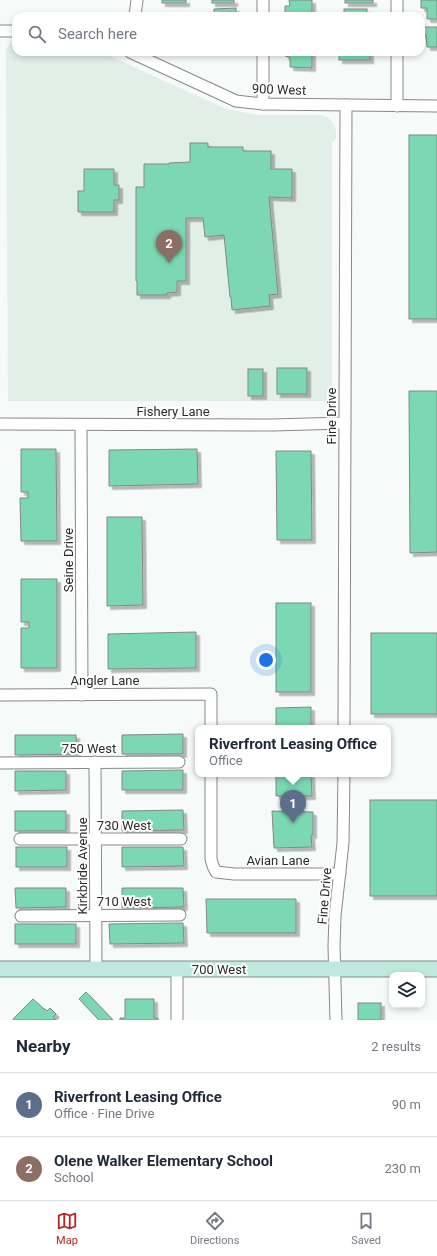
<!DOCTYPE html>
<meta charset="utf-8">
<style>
:root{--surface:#fff;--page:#f6f6f7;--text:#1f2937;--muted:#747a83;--line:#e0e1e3;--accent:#b52527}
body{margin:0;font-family:Roboto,sans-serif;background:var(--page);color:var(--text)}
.controls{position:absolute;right:12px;bottom:12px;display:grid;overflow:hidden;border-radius:8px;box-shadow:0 2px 6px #0003}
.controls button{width:36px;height:36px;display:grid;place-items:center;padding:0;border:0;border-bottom:1px solid var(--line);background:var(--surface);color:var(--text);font:20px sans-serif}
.you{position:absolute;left:266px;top:660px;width:14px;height:14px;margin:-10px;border:3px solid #fff;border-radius:50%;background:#1a73e8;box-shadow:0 0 0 6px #1a73e833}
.badge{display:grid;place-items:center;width:26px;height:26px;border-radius:50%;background:var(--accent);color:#fff;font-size:13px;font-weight:700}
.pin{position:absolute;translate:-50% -33px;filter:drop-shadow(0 1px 2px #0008)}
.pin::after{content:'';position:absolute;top:21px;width:14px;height:12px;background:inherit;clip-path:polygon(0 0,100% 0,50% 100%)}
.popup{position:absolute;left:195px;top:725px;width:196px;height:52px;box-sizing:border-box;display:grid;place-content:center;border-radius:8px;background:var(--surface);filter:drop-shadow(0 1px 3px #0005);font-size:13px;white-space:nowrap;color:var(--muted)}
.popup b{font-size:15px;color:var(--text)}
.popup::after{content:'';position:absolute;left:50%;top:100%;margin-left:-8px;border:8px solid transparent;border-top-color:var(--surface)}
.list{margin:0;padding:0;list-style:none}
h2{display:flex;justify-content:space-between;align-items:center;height:52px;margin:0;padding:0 16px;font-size:17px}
h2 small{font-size:13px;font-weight:400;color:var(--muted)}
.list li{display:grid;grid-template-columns:26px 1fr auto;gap:12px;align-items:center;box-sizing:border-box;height:64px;padding:0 16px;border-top:1px solid var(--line)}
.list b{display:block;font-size:15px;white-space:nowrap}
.list p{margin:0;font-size:13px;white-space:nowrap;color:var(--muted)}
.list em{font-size:13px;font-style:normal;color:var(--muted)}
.icon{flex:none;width:22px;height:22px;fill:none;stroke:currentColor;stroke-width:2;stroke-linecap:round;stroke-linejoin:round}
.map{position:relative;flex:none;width:437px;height:1020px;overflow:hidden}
.search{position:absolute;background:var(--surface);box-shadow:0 2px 6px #0003;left:12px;right:12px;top:12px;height:44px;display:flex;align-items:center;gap:10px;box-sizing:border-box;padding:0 14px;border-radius:12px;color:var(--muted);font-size:15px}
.sheet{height:180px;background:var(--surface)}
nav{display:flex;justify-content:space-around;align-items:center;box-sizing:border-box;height:56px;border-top:1px solid var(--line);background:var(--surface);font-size:11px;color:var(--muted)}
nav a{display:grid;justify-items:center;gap:2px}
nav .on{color:var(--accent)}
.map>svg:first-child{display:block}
</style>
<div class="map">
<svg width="437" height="1020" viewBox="0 0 437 1020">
<defs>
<filter id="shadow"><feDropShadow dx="3.5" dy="3.5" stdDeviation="0" flood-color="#0004"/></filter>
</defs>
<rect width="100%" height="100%" fill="#f6faf8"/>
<polygon fill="#e2eee8" points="16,41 16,52 101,52 226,109 258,115 320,115 328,117 334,125 336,131 336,138 332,143 332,384 335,391 336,402 322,401 8,401 6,49 12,42"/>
<g fill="#7cd8b2" stroke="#848886" filter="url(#shadow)">
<rect x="162" y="0" width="24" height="3"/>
<rect x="212" y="0" width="22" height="3"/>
<polygon points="289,0 312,0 312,16 285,16 285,6 290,6"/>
<rect x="345" y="0" width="28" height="3"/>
<polygon points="421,0 437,0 437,19 427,19 427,8 421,8"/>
<polygon points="236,8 236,16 214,16 214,9"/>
<rect x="344" y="9" width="23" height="7"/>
<polygon points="421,27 437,27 437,47 427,47 426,35 421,35"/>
<polygon points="285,52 312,52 312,68 290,67 290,57 285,56"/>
<rect x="339" y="52" width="31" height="8"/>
<rect x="409" y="135" width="28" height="184"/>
<polygon points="190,143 208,143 208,147 243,147 243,151 271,151 271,169 292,169 292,198 269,197 278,294 269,295 270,306 232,310 231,297 230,297 224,235 205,237 203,218 186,218 186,281 177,281 177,292 167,293 167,295 137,295 137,281 136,281 136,187 144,187 144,164 169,164 169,163 190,162"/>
<polygon points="84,169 114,169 114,185 119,185 119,200 114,200 114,212 78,212 78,191 84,191"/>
<rect x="277" y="368" width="30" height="26"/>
<rect x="248" y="369" width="15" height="27"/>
<polygon points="409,391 437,391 437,552 410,553"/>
<polygon points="21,449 56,449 57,541 21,541 20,498 28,498 28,492 21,492"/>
<polygon points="197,449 198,484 109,486 109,450"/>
<polygon points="276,451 311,451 312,540 277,540"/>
<polygon points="107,517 142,517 143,605 107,606"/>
<polygon points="21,579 57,579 57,668 21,668 21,628 29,628 29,622 21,622"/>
<rect x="276" y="603" width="35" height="89"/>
<polygon points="196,632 196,668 108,669 108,634"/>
<rect x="371" y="633" width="66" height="81"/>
<polygon points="311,707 311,728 276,728 276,708"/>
<polygon points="183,734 183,754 122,754 122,735"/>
<polygon points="15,735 76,735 77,754 15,755"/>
<polygon points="183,770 183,790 122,790 122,771"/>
<polygon points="15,771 66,771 66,790 15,791"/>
<polygon points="276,774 311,774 312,796 276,796"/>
<rect x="370" y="800" width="67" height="96"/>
<polygon points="183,810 184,830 122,831 122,811"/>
<rect x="15" y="811" width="51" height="20"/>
<polygon points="272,811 313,812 313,835 311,835 312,847 274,848"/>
<rect x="16" y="847" width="51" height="20"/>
<polygon points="122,847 183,847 184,866 122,867"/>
<polygon points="15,888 66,888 66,907 16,908"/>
<polygon points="122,888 183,888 184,907 122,908"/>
<polygon points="206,899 296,899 296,933 207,933"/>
<polygon points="183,923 184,943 110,944 109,924"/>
<rect x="15" y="924" width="61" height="20"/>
<polygon points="86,992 113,1020 99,1020 79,999"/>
<polygon points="33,999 44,1009 45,1009 47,1011 50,1008 56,1014 53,1017 56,1020 14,1020 13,1019"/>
<polygon points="125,999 154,999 154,1018 158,1018 158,1020 120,1020 120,1018 125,1018"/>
<rect x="358" y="1003" width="23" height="17"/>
</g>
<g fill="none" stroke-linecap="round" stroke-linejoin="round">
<g stroke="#868987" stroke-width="13">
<g id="street">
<polyline points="263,0 263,16"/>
<polyline points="397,0 397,16"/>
<polyline points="135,16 137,0"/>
<polyline points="0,31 16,31"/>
<polyline points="130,52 236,101 263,104 437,106"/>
<polyline points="263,52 263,104"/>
<polyline points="397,52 397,106"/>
<polyline points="0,424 272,425 345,423"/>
<polyline points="81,425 82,695"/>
<polyline points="0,695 211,694 211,728"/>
<polyline points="344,728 346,105"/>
<polyline points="95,762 96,969"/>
<polyline points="0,763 179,762"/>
<polyline points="211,774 211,859 213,866 216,872 234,874 340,874"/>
<polyline points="20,839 181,839"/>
<polyline points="21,916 180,915"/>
<polyline points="177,969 177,1020"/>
<polyline points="336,1020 334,946 335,916 343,843 344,774"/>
</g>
</g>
<g stroke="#868987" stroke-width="17">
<polyline id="secondary" points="0,969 437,969"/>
</g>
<use href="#street" stroke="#fff" stroke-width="11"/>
<use href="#secondary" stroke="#bdeadc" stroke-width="15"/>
</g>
<g text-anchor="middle" stroke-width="4" stroke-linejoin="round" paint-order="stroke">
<g font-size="13" fill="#2a2b2a" stroke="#fff">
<text transform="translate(279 89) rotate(2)" y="5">900 West</text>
<text x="173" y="416">Fishery Lane</text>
<text transform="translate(331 416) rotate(-90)" y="5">Fine Drive</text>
<text transform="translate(68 560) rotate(-90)" y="5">Seine Drive</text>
<text x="105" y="685">Angler Lane</text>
<text x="89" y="753">750 West</text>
<text x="124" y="830">730 West</text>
<text x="278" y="865">Avian Lane</text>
<text transform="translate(82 866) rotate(-90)" y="5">Kirkbride Avenue</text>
<text transform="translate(324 896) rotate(-85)" y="5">Fine Drive</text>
<text x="124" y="906">710 West</text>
<text x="219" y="974">700 West</text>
</g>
</g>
</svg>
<div class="controls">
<button><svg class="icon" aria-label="layers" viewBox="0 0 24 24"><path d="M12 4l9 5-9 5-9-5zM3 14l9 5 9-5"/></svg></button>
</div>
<div class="you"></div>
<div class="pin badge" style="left:293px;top:823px;background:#5c6f8a">1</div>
<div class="popup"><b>Riverfront Leasing Office</b>Office</div>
<div class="pin badge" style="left:169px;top:263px;background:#8d6e63">2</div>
<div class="search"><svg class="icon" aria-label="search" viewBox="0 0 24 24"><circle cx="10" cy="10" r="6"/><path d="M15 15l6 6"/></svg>Search here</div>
</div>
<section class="sheet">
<h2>Nearby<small>2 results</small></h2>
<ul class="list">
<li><span class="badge" style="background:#5c6f8a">1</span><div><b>Riverfront Leasing Office</b><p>Office · Fine Drive</p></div><em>90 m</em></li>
<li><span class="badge" style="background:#8d6e63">2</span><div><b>Olene Walker Elementary School</b><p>School</p></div><em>230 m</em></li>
</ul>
</section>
<nav>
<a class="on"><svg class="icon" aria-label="map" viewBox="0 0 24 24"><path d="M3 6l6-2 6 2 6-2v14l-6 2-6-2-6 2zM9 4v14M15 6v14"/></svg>Map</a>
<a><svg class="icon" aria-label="directions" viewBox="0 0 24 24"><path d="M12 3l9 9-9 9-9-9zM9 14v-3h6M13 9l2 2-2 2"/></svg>Directions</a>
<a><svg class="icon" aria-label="saved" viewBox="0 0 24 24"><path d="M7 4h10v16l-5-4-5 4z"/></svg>Saved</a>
</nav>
